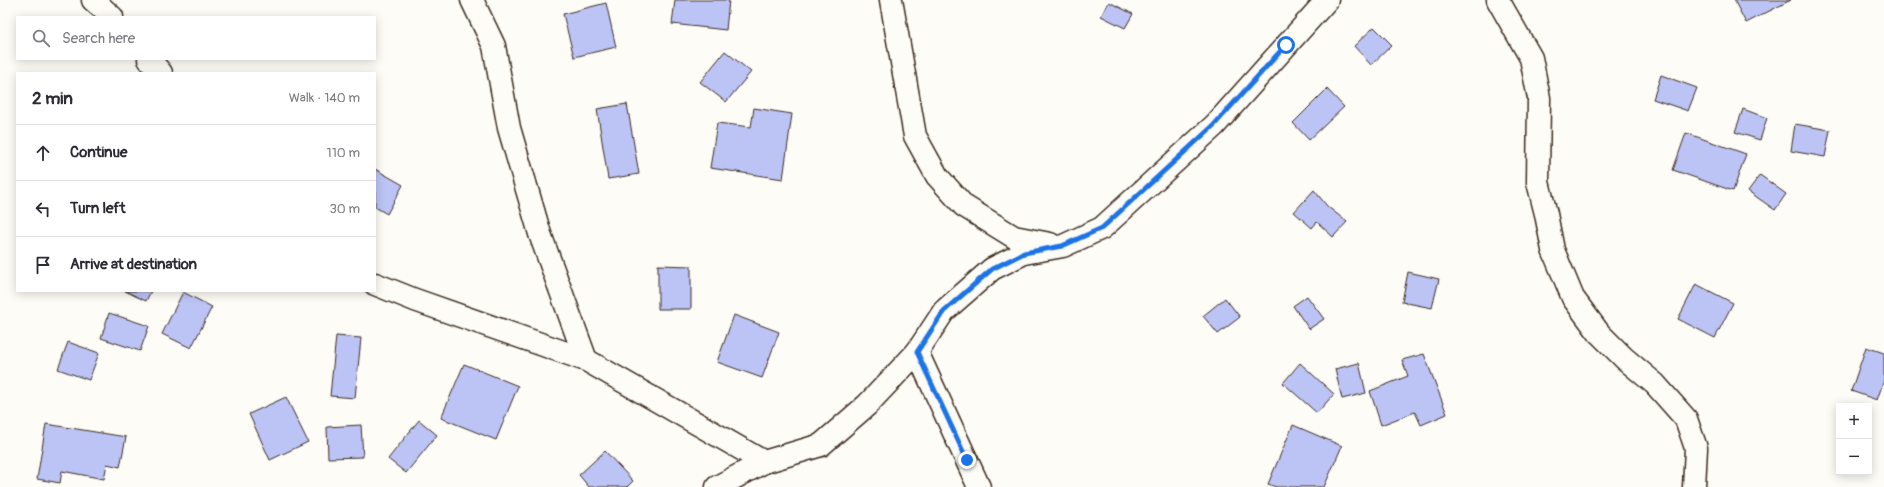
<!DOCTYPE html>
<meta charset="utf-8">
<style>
:root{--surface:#fff;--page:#f2f2f3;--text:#2b2b33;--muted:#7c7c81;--line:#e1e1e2}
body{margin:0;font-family:Pangolin,sans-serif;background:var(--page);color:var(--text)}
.controls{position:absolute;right:12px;bottom:12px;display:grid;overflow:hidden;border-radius:0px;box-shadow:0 2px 10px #0003}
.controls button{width:36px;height:36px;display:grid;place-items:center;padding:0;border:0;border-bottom:1px solid var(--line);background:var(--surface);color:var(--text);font:20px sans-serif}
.stop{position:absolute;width:12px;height:12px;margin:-9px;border:3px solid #1a73e8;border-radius:50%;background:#fff}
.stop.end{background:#1a73e8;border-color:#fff;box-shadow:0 1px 4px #0008}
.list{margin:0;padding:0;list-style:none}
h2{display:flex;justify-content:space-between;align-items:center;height:52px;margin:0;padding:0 16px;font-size:17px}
h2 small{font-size:13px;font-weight:400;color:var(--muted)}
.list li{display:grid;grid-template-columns:26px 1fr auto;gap:12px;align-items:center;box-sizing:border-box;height:56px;padding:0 16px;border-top:1px solid var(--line)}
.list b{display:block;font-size:15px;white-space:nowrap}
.list em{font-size:13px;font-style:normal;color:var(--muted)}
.icon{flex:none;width:22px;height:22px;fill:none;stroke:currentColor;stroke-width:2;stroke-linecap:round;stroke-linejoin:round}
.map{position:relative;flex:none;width:1884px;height:487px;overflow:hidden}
.search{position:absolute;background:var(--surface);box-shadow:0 2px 10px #0003;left:16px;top:16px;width:360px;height:44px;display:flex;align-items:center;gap:10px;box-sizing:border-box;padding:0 14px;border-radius:0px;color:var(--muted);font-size:15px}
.panel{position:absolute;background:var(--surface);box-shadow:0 2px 10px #0003;left:16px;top:72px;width:360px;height:220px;border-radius:0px}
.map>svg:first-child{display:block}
</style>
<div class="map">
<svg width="1884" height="487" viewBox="0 0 1884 487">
<rect width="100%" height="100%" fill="#fdfcf7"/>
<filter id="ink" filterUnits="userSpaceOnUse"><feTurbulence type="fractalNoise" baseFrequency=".025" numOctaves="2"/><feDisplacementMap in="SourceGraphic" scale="8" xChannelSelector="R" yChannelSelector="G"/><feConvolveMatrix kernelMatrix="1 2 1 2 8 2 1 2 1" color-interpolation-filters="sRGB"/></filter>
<g filter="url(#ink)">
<g fill="#bcc4f6" stroke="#3b2a1e">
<polygon points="675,0 729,0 726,30 672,24"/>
<polygon points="1734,0 1791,0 1746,23"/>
<polygon points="1109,2 1133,14 1125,28 1101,16"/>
<polygon points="606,3 616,47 574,57 563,14"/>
<polygon points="1374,27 1392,45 1371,65 1354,46"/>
<polygon points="725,51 751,72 726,102 700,82"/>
<polygon points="1661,75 1697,88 1688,111 1653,99"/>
<polygon points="1327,89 1344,107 1309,140 1293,123"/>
<polygon points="627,104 639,174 608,179 597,109"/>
<polygon points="754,108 792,114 783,179 710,168 717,123 751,127"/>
<polygon points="1743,109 1767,118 1760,140 1735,132"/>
<polygon points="1795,124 1830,130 1825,157 1791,151"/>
<polygon points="1686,133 1746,154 1733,191 1673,170"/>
<polygon points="375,169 403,185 387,214 375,207"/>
<polygon points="1760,175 1786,194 1775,210 1748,191"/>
<polygon points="1314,190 1327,206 1347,222 1333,237 1317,222 1312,228 1294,212"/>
<polygon points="658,265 691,266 691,309 658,309"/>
<polygon points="1408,272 1439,279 1432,308 1402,302"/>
<polygon points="1696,284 1733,303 1715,338 1678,319"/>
<polygon points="125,291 151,291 146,301"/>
<polygon points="183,292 212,307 191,348 162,334"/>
<polygon points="1307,296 1324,319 1309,329 1293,306"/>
<polygon points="1225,298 1240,317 1218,334 1203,316"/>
<polygon points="109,313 149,326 140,351 101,338"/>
<polygon points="734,315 779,332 762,378 717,362"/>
<polygon points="336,336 361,338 355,398 330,396"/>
<polygon points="68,342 99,353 89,380 58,369"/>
<polygon points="1866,347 1884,353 1884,380 1877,400 1851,391"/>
<polygon points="1424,354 1447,414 1421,425 1415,412 1381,425 1370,391 1408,376 1402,360"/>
<polygon points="1300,363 1334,394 1317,413 1283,383"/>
<polygon points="1359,363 1366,393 1342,399 1335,369"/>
<polygon points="464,364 518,386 496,440 441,418"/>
<polygon points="286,397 308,442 270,460 249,414"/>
<polygon points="419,420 437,435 406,473 388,459"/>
<polygon points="46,424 126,437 120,467 107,464 104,479 62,471 60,483 37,479"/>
<polygon points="361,425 363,457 328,458 327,427"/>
<polygon points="1293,425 1342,446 1324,487 1276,487 1268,484"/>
<polygon points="605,451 633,481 627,487 589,487 579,475"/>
</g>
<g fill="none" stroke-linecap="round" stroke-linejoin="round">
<g stroke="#3b2a1e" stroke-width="25">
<g id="minor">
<polyline points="93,0 112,17"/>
<polyline points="472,0 494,46 509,128 540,234 586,360"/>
<polyline points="891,0 915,136 937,176 964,206 1014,237 1050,244"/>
<polyline points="1498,0 1531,58 1539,98 1538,182 1546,214 1553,250 1573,298 1599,333 1624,358 1655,384 1686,419 1696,448 1694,487"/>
<polyline points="149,59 161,73"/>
<polyline points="375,284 415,300 586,360 764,462"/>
<polyline points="917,352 979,487"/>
<polyline points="717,487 764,462 821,445 867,405 917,352 944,311 992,269 1024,253 1063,246 1102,228 1215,125 1327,0"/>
</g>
</g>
<use href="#minor" stroke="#fdfcf7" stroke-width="22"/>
</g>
</g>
<g fill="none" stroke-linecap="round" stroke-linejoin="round" filter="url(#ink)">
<polyline stroke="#1a73e8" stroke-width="5" points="967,460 917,352 944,311 992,269 1024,253 1062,246 1102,228 1214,125 1286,45"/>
</g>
</svg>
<div class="controls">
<button>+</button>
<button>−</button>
</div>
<div class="stop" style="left:1286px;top:45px"></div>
<div class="stop end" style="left:967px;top:460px"></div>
<div class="search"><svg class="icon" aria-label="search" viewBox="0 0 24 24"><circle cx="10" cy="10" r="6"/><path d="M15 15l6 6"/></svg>Search here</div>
<section class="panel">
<h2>2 min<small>Walk · 140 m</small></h2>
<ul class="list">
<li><svg class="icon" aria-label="ahead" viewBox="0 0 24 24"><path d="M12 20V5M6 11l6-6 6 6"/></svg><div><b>Continue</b></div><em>110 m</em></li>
<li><svg class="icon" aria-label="left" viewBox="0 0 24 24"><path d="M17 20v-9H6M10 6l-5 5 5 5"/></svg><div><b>Turn left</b></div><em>30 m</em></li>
<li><svg class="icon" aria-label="arrive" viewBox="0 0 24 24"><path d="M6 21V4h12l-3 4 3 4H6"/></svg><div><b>Arrive at destination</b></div></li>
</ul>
</section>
</div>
